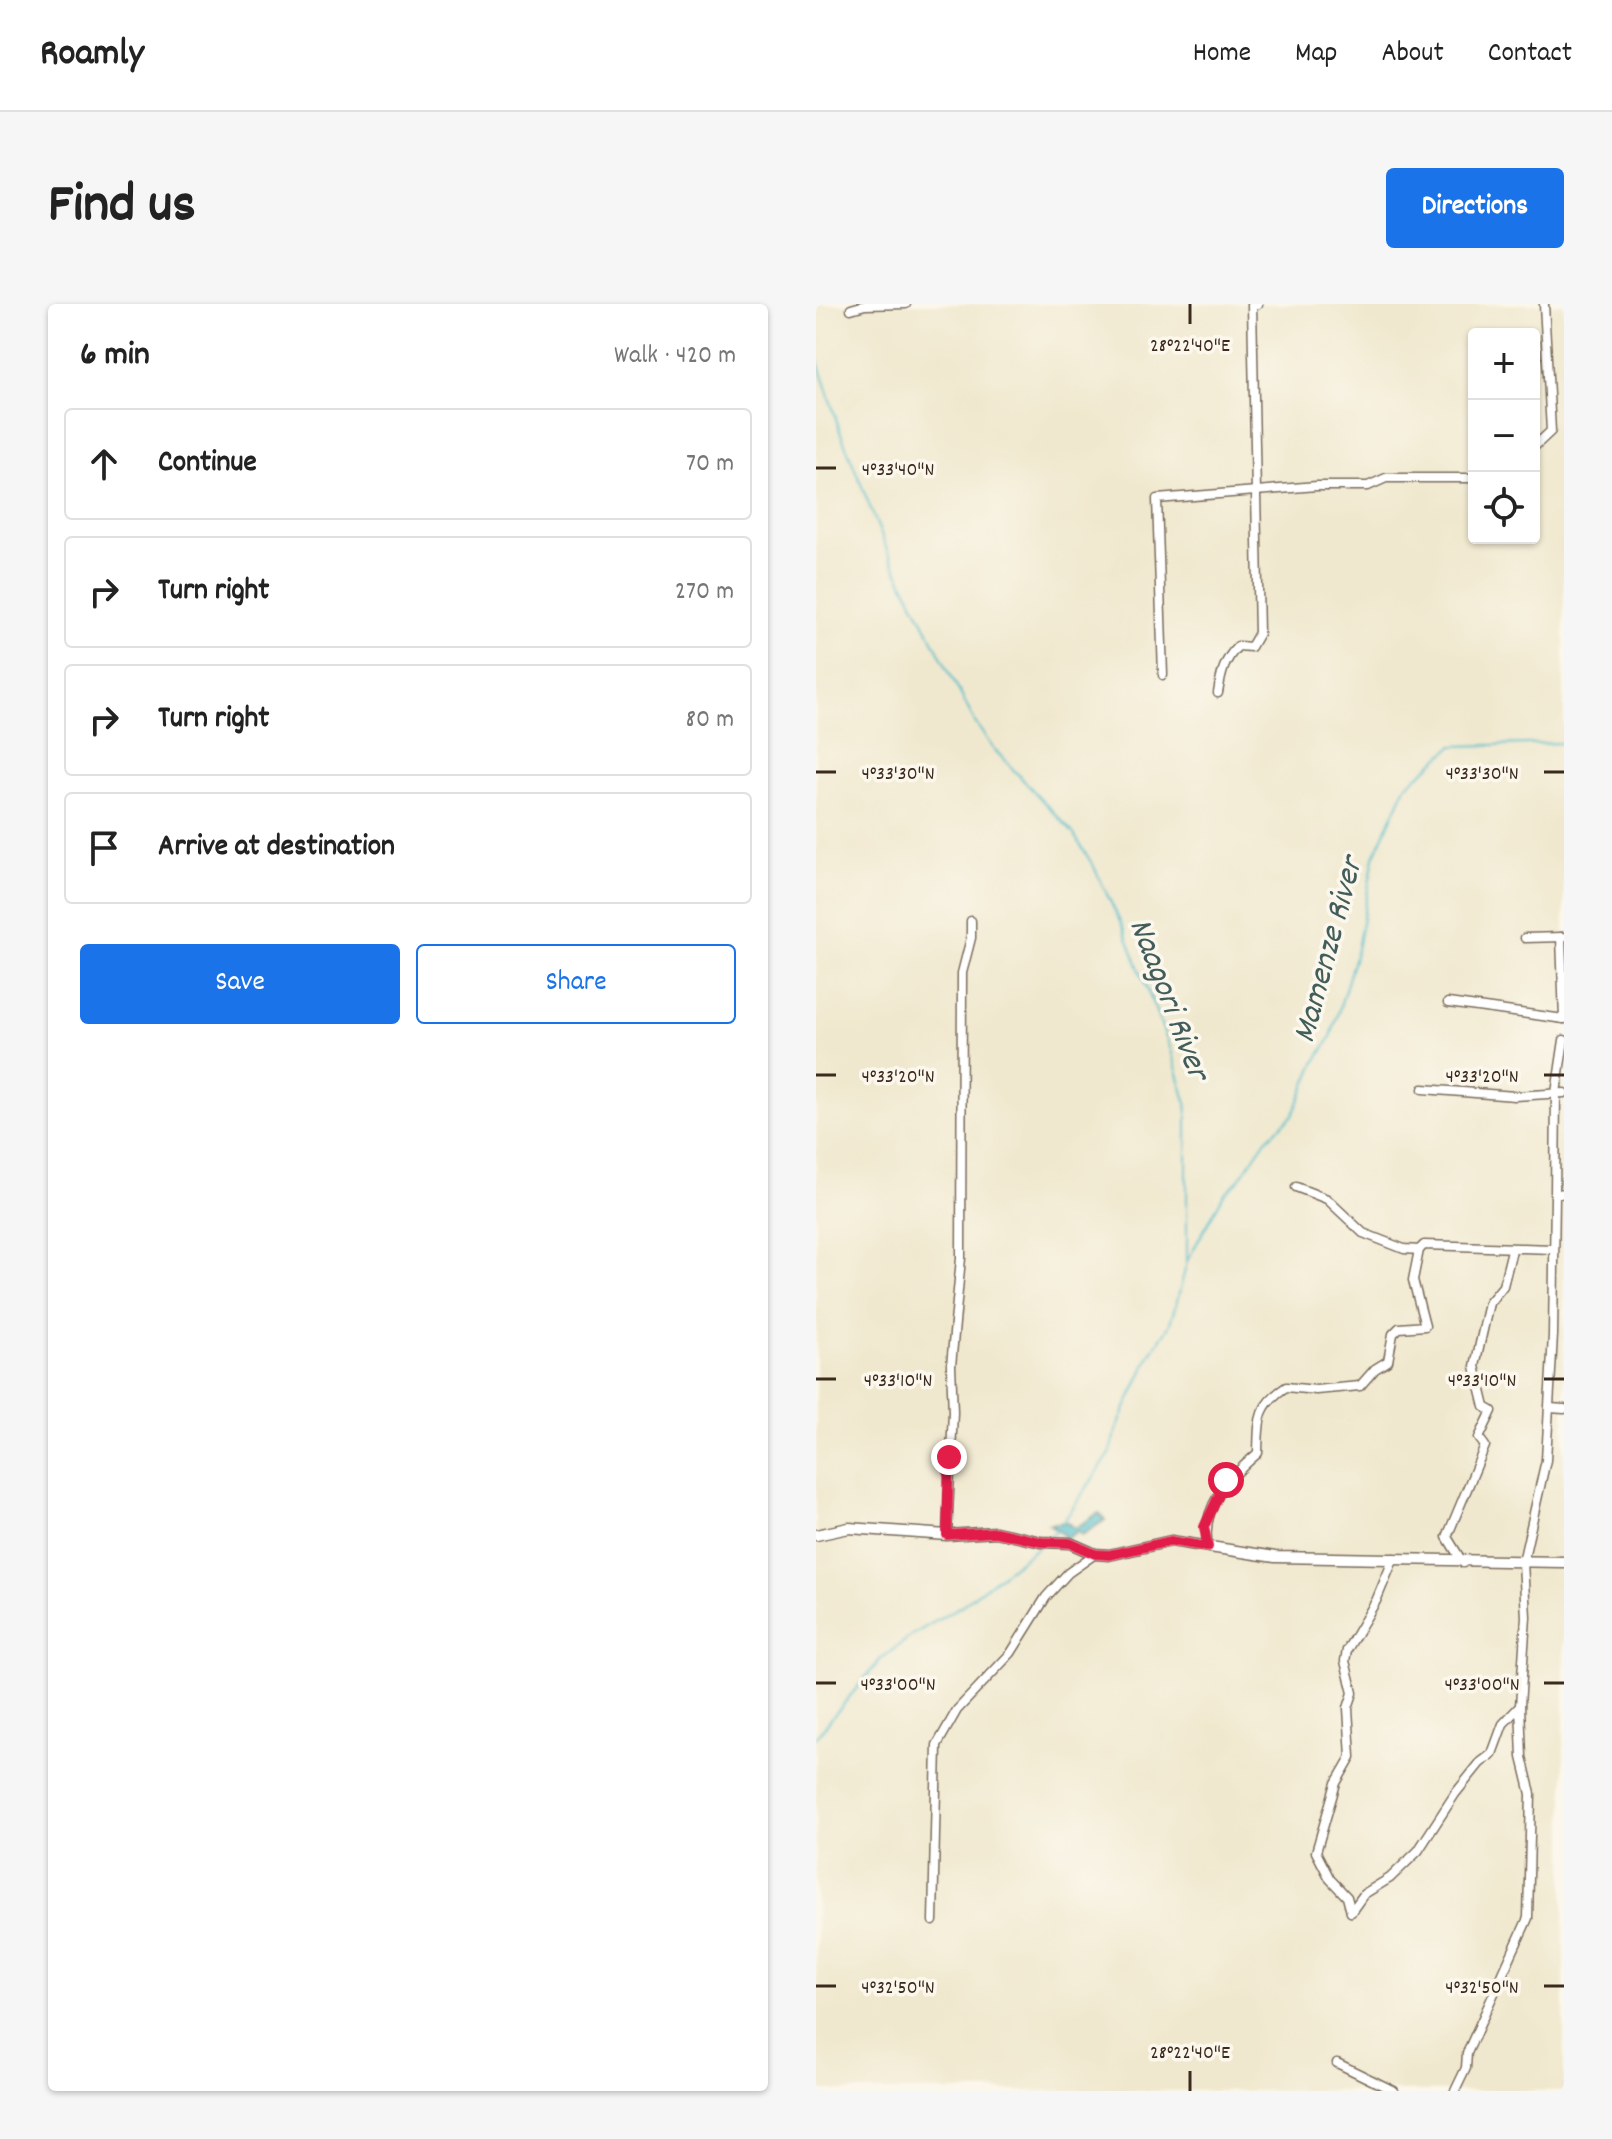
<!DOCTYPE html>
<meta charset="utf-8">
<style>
:root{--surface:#fff;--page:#f6f6f6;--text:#222;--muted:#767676;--line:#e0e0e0;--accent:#1a73e8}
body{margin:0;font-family:Dekko,sans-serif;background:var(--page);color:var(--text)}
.controls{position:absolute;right:24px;top:24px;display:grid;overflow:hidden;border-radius:8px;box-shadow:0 2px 6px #0004}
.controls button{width:72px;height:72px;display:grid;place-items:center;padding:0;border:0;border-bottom:2px solid var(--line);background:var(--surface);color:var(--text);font:40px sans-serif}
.stop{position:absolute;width:24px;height:24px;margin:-18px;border:6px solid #e11d48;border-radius:50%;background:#fff}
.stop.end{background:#e11d48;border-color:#fff;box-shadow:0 2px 8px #0008}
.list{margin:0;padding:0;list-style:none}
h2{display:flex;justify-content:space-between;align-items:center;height:104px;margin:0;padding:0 32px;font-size:34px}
h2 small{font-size:26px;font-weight:400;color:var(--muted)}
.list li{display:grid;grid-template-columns:52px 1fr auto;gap:24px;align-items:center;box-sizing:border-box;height:112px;margin:0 16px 16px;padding:0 16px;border:2px solid var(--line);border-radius:8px}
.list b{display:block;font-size:30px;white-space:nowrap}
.list em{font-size:26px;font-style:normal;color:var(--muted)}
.actions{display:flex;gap:16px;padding:24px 32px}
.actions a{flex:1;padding:18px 0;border:2px solid var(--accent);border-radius:8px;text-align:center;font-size:28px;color:var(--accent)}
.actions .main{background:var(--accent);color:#fff}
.icon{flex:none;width:44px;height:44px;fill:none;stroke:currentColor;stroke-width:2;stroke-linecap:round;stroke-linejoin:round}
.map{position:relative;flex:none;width:748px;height:1787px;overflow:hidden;border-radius:8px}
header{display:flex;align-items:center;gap:48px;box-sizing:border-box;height:112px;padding:0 40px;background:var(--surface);border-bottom:2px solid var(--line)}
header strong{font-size:38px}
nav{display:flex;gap:44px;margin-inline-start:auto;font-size:28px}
.intro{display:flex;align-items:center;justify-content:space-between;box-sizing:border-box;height:192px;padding:0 48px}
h1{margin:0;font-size:56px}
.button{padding:20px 36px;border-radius:8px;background:var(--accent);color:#fff;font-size:28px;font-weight:700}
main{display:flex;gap:48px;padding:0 48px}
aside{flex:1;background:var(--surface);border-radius:8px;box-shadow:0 2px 6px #0004}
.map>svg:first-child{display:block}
</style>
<header>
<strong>Roamly</strong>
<nav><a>Home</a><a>Map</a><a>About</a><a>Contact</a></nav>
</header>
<div class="intro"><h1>Find us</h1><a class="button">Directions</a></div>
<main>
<aside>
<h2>6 min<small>Walk · 420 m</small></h2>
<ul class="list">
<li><svg class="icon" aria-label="ahead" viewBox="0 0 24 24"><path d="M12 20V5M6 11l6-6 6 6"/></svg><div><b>Continue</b></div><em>70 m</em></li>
<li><svg class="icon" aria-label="right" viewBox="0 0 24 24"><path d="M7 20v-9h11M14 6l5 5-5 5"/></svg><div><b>Turn right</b></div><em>270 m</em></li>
<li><svg class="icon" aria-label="right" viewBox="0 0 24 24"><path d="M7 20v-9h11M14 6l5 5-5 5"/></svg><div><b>Turn right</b></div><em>80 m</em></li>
<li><svg class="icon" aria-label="arrive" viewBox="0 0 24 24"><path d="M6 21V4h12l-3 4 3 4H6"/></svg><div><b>Arrive at destination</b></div></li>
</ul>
<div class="actions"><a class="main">Save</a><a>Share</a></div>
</aside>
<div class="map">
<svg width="748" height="1787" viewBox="0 0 748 1787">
<rect width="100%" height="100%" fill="#fbf7ec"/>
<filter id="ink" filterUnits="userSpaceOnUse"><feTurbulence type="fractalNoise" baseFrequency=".0125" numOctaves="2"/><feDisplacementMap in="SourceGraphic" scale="16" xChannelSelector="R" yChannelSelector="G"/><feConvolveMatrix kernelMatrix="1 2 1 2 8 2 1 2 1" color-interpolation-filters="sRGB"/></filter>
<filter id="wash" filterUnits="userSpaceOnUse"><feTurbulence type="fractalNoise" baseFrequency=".006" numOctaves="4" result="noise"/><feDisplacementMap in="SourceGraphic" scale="32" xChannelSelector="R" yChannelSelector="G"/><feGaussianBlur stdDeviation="1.8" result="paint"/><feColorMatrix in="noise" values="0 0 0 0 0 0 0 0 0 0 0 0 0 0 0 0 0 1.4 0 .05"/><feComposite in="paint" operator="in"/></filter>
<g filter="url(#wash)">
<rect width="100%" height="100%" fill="#f0e8ce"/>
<polygon fill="#4fbcca" stroke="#457374" stroke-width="2" points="283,1209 289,1216 266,1231 262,1227 251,1234 233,1220 250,1218 259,1224"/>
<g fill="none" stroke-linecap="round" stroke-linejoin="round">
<g stroke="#4fbcca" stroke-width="2">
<polyline points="0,52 24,127 73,251 160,420 177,444 257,529 278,563 307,624 355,746 371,800 371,958 361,997 353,1022 334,1051 302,1122 294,1150 247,1218"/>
<polyline points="371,957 408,890 421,878 450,836 477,811 499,759 515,733 541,645 558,553 590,482 637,442 748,439"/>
<polyline points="230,1235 241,1226"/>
<polyline points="0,1433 65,1355 98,1330 145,1302 223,1242"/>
</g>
</g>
</g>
<g filter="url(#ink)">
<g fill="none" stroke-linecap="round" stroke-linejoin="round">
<g stroke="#7a6c5c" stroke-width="11">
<g id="minor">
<polyline points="35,5 49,1 90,0"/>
<polyline points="718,143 735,127 728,0"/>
<polyline points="347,371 341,195 501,182 552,182 570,174 658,174"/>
<path d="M402,389C405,370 408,356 422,342L435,343L443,329L436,1L442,0"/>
<polyline points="745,633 748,715"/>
<polyline points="709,634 747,633"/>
<polyline points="632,699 748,715"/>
<polyline points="607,785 699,792 748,789"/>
<polyline points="480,883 511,895 547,929 588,945 603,946 608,941 737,945"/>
<polyline points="739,891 740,789 748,736"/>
<polyline points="734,1104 748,1105"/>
<polyline points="131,1231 137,1108 135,1062 145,954 146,669 155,634 155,617"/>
<path d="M392,1243C384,1202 413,1174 442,1149C443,1116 441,1102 470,1083L500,1086L544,1082L559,1065L572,1057L577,1030L583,1024L609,1022L597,976L603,946"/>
<polyline points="647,1259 631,1233 669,1142 663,1134 676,1107 669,1103 659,1062 673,999 687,982 696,946"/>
<polyline points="535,1608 531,1593 514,1575 500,1548 520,1479 535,1453 532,1404 537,1389 529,1357 531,1346 560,1297 578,1254"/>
<polyline points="535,1608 548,1590 574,1574 602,1547 639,1490 664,1459 676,1450 687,1420 704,1402"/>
<polyline points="117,1617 121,1441 141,1406 195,1349 230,1293 252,1269 279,1250"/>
<polyline points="521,1759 578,1787"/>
<polyline points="639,1787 650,1764 651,1749 712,1614 715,1490 706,1453 704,1402 710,1313 707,1258 730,1156 737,1031 739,891 748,889"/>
</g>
</g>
<g stroke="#7a6c5c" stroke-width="13">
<polyline id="tertiary" points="0,1231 33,1224 131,1231 180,1228 225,1238 254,1239 279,1250 293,1251 355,1237 459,1253 748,1258"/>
</g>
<use href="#minor" stroke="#fff" stroke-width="8"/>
<use href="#tertiary" stroke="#fff" stroke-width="10"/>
</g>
</g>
<g fill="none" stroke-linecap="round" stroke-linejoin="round" filter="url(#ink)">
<polyline stroke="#e11d48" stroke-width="10" points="133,1153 131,1231 180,1228 225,1238 254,1239 279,1250 293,1251 355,1237 392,1243 388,1223 410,1176"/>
</g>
<path fill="none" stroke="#3b2a1e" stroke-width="3" d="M374,0V20M0,164H20M0,468H20M728,468H748M0,771H20M728,771H748M0,1075H20M728,1075H748M0,1379H20M728,1379H748M0,1682H20M728,1682H748M374,1767V1787"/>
<g text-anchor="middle" stroke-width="7" stroke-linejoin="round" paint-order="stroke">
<g font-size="34" font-style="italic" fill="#425d5a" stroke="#fbf7ec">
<text transform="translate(509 645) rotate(-75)" y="12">Mamenze River</text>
<text transform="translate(356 694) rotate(69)" y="12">Naagori River</text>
</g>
</g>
<g font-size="20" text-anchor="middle" fill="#3b2a1e" stroke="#fbf7ec" stroke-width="7" stroke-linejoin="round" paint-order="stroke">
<text x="374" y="47">28°22'40"E</text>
<text x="82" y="171">4°33'40"N</text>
<text x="82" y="475">4°33'30"N</text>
<text x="666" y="475">4°33'30"N</text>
<text x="82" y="778">4°33'20"N</text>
<text x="666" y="778">4°33'20"N</text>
<text x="82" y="1082">4°33'10"N</text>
<text x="666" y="1082">4°33'10"N</text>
<text x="82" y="1386">4°33'00"N</text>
<text x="666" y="1386">4°33'00"N</text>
<text x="82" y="1689">4°32'50"N</text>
<text x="666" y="1689">4°32'50"N</text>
<text x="374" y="1754">28°22'40"E</text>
</g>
</svg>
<div class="controls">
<button>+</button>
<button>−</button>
<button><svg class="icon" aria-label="locate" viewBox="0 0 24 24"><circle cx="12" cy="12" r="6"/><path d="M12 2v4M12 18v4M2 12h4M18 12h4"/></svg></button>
</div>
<div class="stop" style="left:410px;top:1176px"></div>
<div class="stop end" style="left:133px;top:1153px"></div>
</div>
</main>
